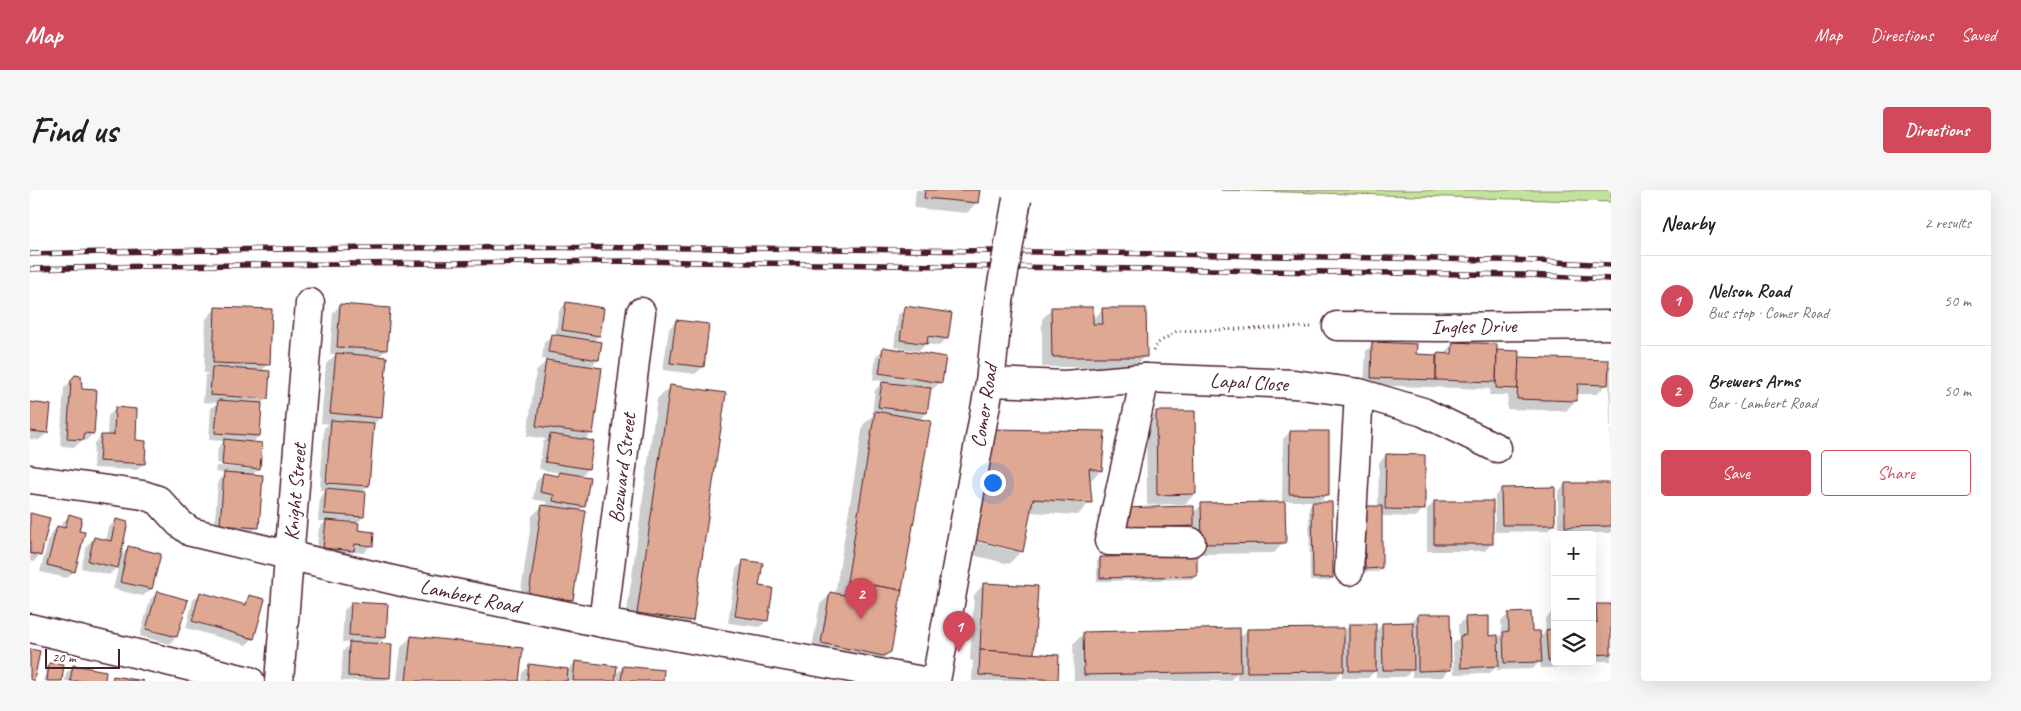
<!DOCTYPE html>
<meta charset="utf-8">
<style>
:root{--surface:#fff;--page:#f6f6f6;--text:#222;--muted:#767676;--line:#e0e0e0;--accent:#d1495b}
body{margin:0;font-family:Caveat,sans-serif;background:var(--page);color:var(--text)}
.controls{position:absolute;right:15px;bottom:15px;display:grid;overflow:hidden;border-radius:5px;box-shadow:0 5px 20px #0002}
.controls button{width:45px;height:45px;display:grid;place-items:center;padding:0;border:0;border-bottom:1px solid var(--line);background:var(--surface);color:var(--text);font:25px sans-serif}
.scale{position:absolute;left:15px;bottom:12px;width:75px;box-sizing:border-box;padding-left:5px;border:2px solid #4a1f2b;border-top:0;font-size:14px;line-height:18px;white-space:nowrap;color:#4a1f2b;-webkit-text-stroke:4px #fff;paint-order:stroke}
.you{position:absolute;left:962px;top:292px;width:18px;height:18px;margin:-12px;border:4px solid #fff;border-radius:50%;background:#1a73e8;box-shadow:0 0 0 8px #1a73e833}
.badge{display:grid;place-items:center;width:32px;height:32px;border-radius:50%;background:var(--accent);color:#fff;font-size:16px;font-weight:700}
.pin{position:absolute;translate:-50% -41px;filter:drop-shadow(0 1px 2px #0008)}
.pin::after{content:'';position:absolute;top:26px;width:18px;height:15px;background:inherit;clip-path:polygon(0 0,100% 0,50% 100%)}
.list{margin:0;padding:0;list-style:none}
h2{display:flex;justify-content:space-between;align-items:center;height:65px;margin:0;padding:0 20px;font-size:21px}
h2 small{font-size:16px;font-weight:400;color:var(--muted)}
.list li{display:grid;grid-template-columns:32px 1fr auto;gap:15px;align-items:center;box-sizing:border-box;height:90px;padding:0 20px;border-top:1px solid var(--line)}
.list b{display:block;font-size:19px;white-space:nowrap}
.list p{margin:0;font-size:16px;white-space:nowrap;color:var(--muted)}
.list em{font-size:16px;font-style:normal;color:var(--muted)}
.actions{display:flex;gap:10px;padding:15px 20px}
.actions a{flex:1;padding:11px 0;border:1px solid var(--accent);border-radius:5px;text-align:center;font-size:18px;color:var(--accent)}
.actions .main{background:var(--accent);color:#fff}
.icon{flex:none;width:28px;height:28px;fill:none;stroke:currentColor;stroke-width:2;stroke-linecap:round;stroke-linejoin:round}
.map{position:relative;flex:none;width:1581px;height:491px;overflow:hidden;border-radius:5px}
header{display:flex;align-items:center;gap:30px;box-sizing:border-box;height:70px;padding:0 25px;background:var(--accent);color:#fff}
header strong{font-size:24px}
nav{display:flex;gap:28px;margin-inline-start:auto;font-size:18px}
.intro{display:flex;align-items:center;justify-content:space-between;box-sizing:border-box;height:120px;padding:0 30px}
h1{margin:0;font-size:35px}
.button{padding:12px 22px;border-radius:5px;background:var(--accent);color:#fff;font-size:18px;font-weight:700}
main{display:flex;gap:30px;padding:0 30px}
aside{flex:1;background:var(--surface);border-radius:5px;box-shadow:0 5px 20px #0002}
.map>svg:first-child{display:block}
</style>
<header>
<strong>Map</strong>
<nav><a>Map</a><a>Directions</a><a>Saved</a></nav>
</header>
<div class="intro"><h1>Find us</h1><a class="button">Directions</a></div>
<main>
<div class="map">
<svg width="1581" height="491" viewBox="0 0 1581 491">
<rect width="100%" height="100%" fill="#fff"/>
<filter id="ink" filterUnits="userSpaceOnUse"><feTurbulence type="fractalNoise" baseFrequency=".02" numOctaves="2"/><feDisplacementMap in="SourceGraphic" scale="10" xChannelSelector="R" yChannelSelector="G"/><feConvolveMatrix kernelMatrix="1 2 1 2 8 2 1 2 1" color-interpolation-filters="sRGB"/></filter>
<g filter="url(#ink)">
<polygon fill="#c3e29b" stroke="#868063" points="1191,0 1581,0 1581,12"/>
<g fill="#0003" fill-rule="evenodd">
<polygon points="886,0 948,0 947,12 937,23 884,18"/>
<polygon points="536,113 569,145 563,152 568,170 560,178 562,243 554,251 558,279 550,287 554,316 549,321 542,409 532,420 489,414 502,326 512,316 516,317 517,312 503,309 506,292 513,284 526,287 530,283 509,279 513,252 516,249 497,246 506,182 517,170 512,169 514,153 522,145 525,146 529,121"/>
<polygon points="310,115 356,160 348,168 351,227 343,235 338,296 331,303 333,327 326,334 326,341 341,355 334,363 322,362 316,368 286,365 289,338 296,331 288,331 290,307 296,300 290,300 294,238 299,234 291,233 296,174 306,164 300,164 303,123"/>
<polygon points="186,118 238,174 231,182 237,208 231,214 229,246 222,253 229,278 221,286 227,337 220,345 184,342 188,291 195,283 185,282 186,276 224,279 224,277 186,273 188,258 194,251 179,250 181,218 187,213 173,212 175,186 178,183 174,183 176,129"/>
<polygon points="876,118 917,148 909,156 896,154 889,161 864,157 868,125"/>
<polygon points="1022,119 1062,130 1073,119 1115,166 1105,177 1012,177 1012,129"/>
<polygon points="646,131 673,177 665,184 633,180 639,139"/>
<polygon points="1423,153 1466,161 1487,162 1487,168 1578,171 1578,178 1581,175 1581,267 1579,192 1567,204 1546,204 1546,210 1536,221 1477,219 1478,205 1459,205 1460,199 1334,195 1336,161 1343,154 1385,166 1416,165 1416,161"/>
<polygon points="854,159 911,192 903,199 899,199 896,223 889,230 860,461 849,472 781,463 790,414 801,404 805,404 833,235 844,224 842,224 845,200 854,191 843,190 846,166"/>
<polygon points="45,187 63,243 56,251 52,250 45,257 30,256 34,198"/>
<polygon points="640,196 662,430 649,443 595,435 627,209"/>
<polygon points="0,214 20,216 17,243 9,250 0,249"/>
<polygon points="86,219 114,273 107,280 63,278 64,253 71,246 77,246 78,226"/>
<polygon points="1127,222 1165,304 1155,314 1117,315 1116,233"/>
<polygon points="1260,242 1298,304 1288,313 1302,388 1298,391 1280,391 1279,317 1284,311 1254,311 1254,352 1244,363 1166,364 1166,386 1163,389 1067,391 1067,371 1070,368 1162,367 1162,337 1160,339 1086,341 1163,323 1172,315 1252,313 1253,249"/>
<path d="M950,253L1071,280L1059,292L1060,312L1048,325L1000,322L991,361L979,374L934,363ZM940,348L984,358V361L939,350Z"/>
<polygon points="1356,265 1393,319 1386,327 1351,326 1351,378 1348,382 1332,382 1331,321 1348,317 1349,273"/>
<polygon points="1535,294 1581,294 1581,343 1528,343 1528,302"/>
<polygon points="1472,299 1524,334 1517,341 1465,342 1465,306"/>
<polygon points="1405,312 1462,353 1455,361 1397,361 1397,319"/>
<polygon points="0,324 10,365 3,372 0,371"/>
<polygon points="39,326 47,342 44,381 37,388 10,382 20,345 27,337 30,338 32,333"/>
<polygon points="86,330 89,367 99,357 129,365 121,399 113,406 83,399 89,375 79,385 51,378 57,355 64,348 76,351 79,337"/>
<polygon points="713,372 737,430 730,437 698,433 706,379"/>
<polygon points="954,394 1003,463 1027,489 1025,491 942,491 943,471 940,470 944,405"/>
<polygon points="127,402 146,447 139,454 110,446 120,410"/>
<polygon points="171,403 212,415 220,406 223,448 216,455 156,438 163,410"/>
<polygon points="322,413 355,447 347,455 359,487 355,491 311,491 313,461 321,453 312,452 314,420"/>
<polygon points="1581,415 1581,471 1562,471 1562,420 1567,416"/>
<polygon points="1522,422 1525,422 1525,472 1551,472 1547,477 1511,478 1510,471 1503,479 1467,480 1467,476 1460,483 1424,484 1423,454 1429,448 1428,435 1436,428 1458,447 1466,450 1472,444 1471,431 1479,424 1509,448 1516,442 1515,429"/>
<polygon points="1388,425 1419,480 1412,487 1382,487 1382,480 1375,487 1346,487 1346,480 1338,488 1312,488 1312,481 1302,491 1207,491 1207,483 1200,491 1044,491 1043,454 1054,443 1209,449 1217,440 1312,443 1319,436 1345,442 1353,434 1381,432"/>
<polygon points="381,447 488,491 367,491 371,457"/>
<polygon points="545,472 584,486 593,477 632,491 491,491 492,483 499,476 538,480"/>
<polygon points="20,474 31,491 14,491 16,477"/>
<polygon points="44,476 73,491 35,491 36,483"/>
</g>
<g fill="#dea893" stroke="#4a1f2b">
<polygon points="895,0 950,0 948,13 894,8"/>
<polygon points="536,112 574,118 570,146 532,140"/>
<polygon points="310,114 360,118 357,160 307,157"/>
<polygon points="875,116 922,123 918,149 898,146 897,154 870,150"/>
<polygon points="185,117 242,119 240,175 183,173"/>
<polygon points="1021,117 1063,117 1063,134 1073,134 1072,118 1116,118 1117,167 1022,167"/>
<polygon points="646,130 679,134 674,177 640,173"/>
<polygon points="521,144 572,152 569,170 518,162"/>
<polygon points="1342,152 1387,154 1386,164 1406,165 1406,190 1341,188"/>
<polygon points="1423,152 1467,154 1466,192 1406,190 1407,163 1422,164"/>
<polygon points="853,157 916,167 912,193 849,183"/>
<polygon points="1467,160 1489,161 1488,199 1466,198"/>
<polygon points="306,163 357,167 352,228 300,223"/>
<polygon points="1489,167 1579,170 1578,195 1548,194 1547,211 1487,209"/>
<polygon points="516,170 572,178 563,244 506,236"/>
<polygon points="182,177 240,181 238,209 180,205"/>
<polygon points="45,185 51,186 52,199 67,200 64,244 54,243 54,250 37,249 41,190"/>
<polygon points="852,192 901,198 897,223 848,217"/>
<polygon points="640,195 696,203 663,431 607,423"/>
<polygon points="188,210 232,213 230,246 185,243"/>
<polygon points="0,212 21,215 18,243 0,241"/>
<polygon points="85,217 107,219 106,250 116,251 115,274 69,271 71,245 84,245"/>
<polygon points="845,221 901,231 872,400 817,391"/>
<polygon points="1126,221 1165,221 1166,304 1127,305"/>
<polygon points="301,230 344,233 339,296 296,293"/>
<polygon points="962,239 1075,241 1072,281 1059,278 1062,313 1003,309 993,362 945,350"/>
<polygon points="1260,241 1299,241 1299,305 1259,304"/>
<polygon points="520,244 564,251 559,279 515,272"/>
<polygon points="194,249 232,253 230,279 192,275"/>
<polygon points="1356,264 1395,265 1395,320 1355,319"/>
<polygon points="194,282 233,285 229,338 190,335"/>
<polygon points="529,282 560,287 555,317 523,311 524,305 510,302 513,283 528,286"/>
<polygon points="1535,293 1581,293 1581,336 1535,337"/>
<polygon points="1525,297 1525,335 1472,335 1471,298"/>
<polygon points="296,298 336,302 334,327 294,324"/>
<rect x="1404" y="311" width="59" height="43"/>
<polygon points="1255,312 1256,353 1172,354 1171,313"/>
<polygon points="1282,312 1302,312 1303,388 1283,388"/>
<polygon points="512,315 556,321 543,410 499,404"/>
<polygon points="1164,316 1164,336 1089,338 1089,318"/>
<polygon points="1334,316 1352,316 1352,378 1335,379"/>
<polygon points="0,323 20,328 11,366 0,363"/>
<polygon points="39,324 52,328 49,341 55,342 45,382 17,375 27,336 35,338"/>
<polygon points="86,329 98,332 88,378 58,371 64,347 81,351"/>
<polygon points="296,330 329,333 328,340 344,342 343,356 325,354 324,361 293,358"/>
<polygon points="98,356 131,364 122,399 90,392"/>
<polygon points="1167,365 1167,386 1070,388 1070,367"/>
<polygon points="713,370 733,373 729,396 743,398 738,431 705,426"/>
<polygon points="817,391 872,400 861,462 853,466 791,453 800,402 814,405"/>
<polygon points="953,393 1008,396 1004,464 950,460"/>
<polygon points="127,401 158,410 147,447 116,439"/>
<polygon points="170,402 216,415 219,405 235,409 224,449 162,431"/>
<polygon points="321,412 358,414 356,448 319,445"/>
<polygon points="1566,414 1581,414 1581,464 1562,465 1562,433 1567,433"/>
<polygon points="1525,420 1525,471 1518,471 1516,440 1523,439 1522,421"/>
<polygon points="1501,422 1502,441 1510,441 1512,472 1474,473 1473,442 1479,441 1478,423"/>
<polygon points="1388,424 1420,424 1421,480 1388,481"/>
<polygon points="1459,426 1459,446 1468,445 1469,476 1431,478 1430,446 1436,445 1435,427"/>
<polygon points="1383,432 1384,480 1353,480 1352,433"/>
<rect x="1319" y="434" width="27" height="47"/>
<polygon points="1210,438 1211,482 1054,485 1053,442"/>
<polygon points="1314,438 1314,481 1217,482 1217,439"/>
<polygon points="381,446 493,458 489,491 376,491"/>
<polygon points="319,452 362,454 360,488 318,486"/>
<polygon points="0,459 10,461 4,491 0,491"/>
<polygon points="950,460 1029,465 1028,490 949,485"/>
<polygon points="545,471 587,476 585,491 543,491"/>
<polygon points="19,473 34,474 32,491 17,491"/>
<polygon points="499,474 538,479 537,491 497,491"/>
<polygon points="43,475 76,481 75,491 40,491"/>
<polygon points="593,476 634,480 633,491 591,491"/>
<polygon points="83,486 114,491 82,491"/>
</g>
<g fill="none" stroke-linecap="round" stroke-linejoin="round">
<g stroke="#4a1f2b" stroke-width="31">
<g id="minor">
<polyline points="1307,136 1410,137 1581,135"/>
<polyline points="1115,188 1079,351 1161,352"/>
<polyline points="960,192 1035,195 1115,188 1264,194 1329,203 1393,222 1467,258"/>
<polyline points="0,289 113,305 128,310 149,333 161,342 380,394 573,433 893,491"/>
<polyline points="1319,381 1329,203"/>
<polyline points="573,433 611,122"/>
<polyline points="0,438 220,491"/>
<polyline points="249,491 280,113"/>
<polyline points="906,491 960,192 969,111"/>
</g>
</g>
<polyline stroke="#4a1f2b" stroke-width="3" stroke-dasharray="1 4" stroke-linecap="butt" points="1123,161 1128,153 1147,141 1281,137"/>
<use href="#minor" stroke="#fff" stroke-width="28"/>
<g stroke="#4a1f2b" stroke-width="5.5">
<g id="rail">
<path d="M0,64C503,50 1005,61 1508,71L1581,75"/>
<polyline points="0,79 121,76 601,71 1497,85 1581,89"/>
</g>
</g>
<use href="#rail" stroke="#fff" stroke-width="4" stroke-dasharray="11" stroke-linecap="butt"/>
<g stroke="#4a1f2b" stroke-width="31" stroke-linecap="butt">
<polyline id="minor-bridge" points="969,111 987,9"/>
</g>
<use href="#minor-bridge" stroke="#fff" stroke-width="28"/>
</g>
</g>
<g text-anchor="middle" stroke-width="4.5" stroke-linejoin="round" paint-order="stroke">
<g font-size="21" fill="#4a1f2b" stroke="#fff">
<text transform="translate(1444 136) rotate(-1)" y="7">Ingles Drive</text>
<text transform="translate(1219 192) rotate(3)" y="7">Lapal Close</text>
<text transform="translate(954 216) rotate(-81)" y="7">Comer Road</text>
<text transform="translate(592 278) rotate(-83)" y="7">Bozward Street</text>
<text transform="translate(265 302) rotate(-85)" y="7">Knight Street</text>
<text transform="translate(440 406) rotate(12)" y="7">Lambert Road</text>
</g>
</g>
</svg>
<div class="controls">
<button>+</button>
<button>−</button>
<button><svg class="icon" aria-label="layers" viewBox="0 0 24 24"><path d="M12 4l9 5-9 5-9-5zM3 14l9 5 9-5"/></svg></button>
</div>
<div class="scale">20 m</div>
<div class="you"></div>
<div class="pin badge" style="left:929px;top:462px">1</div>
<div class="pin badge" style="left:831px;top:429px">2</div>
</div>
<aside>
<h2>Nearby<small>2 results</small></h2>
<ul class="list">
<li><span class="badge">1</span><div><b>Nelson Road</b><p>Bus stop · Comer Road</p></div><em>50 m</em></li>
<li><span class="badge">2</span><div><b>Brewers Arms</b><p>Bar · Lambert Road</p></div><em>50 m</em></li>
</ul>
<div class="actions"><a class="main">Save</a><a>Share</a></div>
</aside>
</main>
